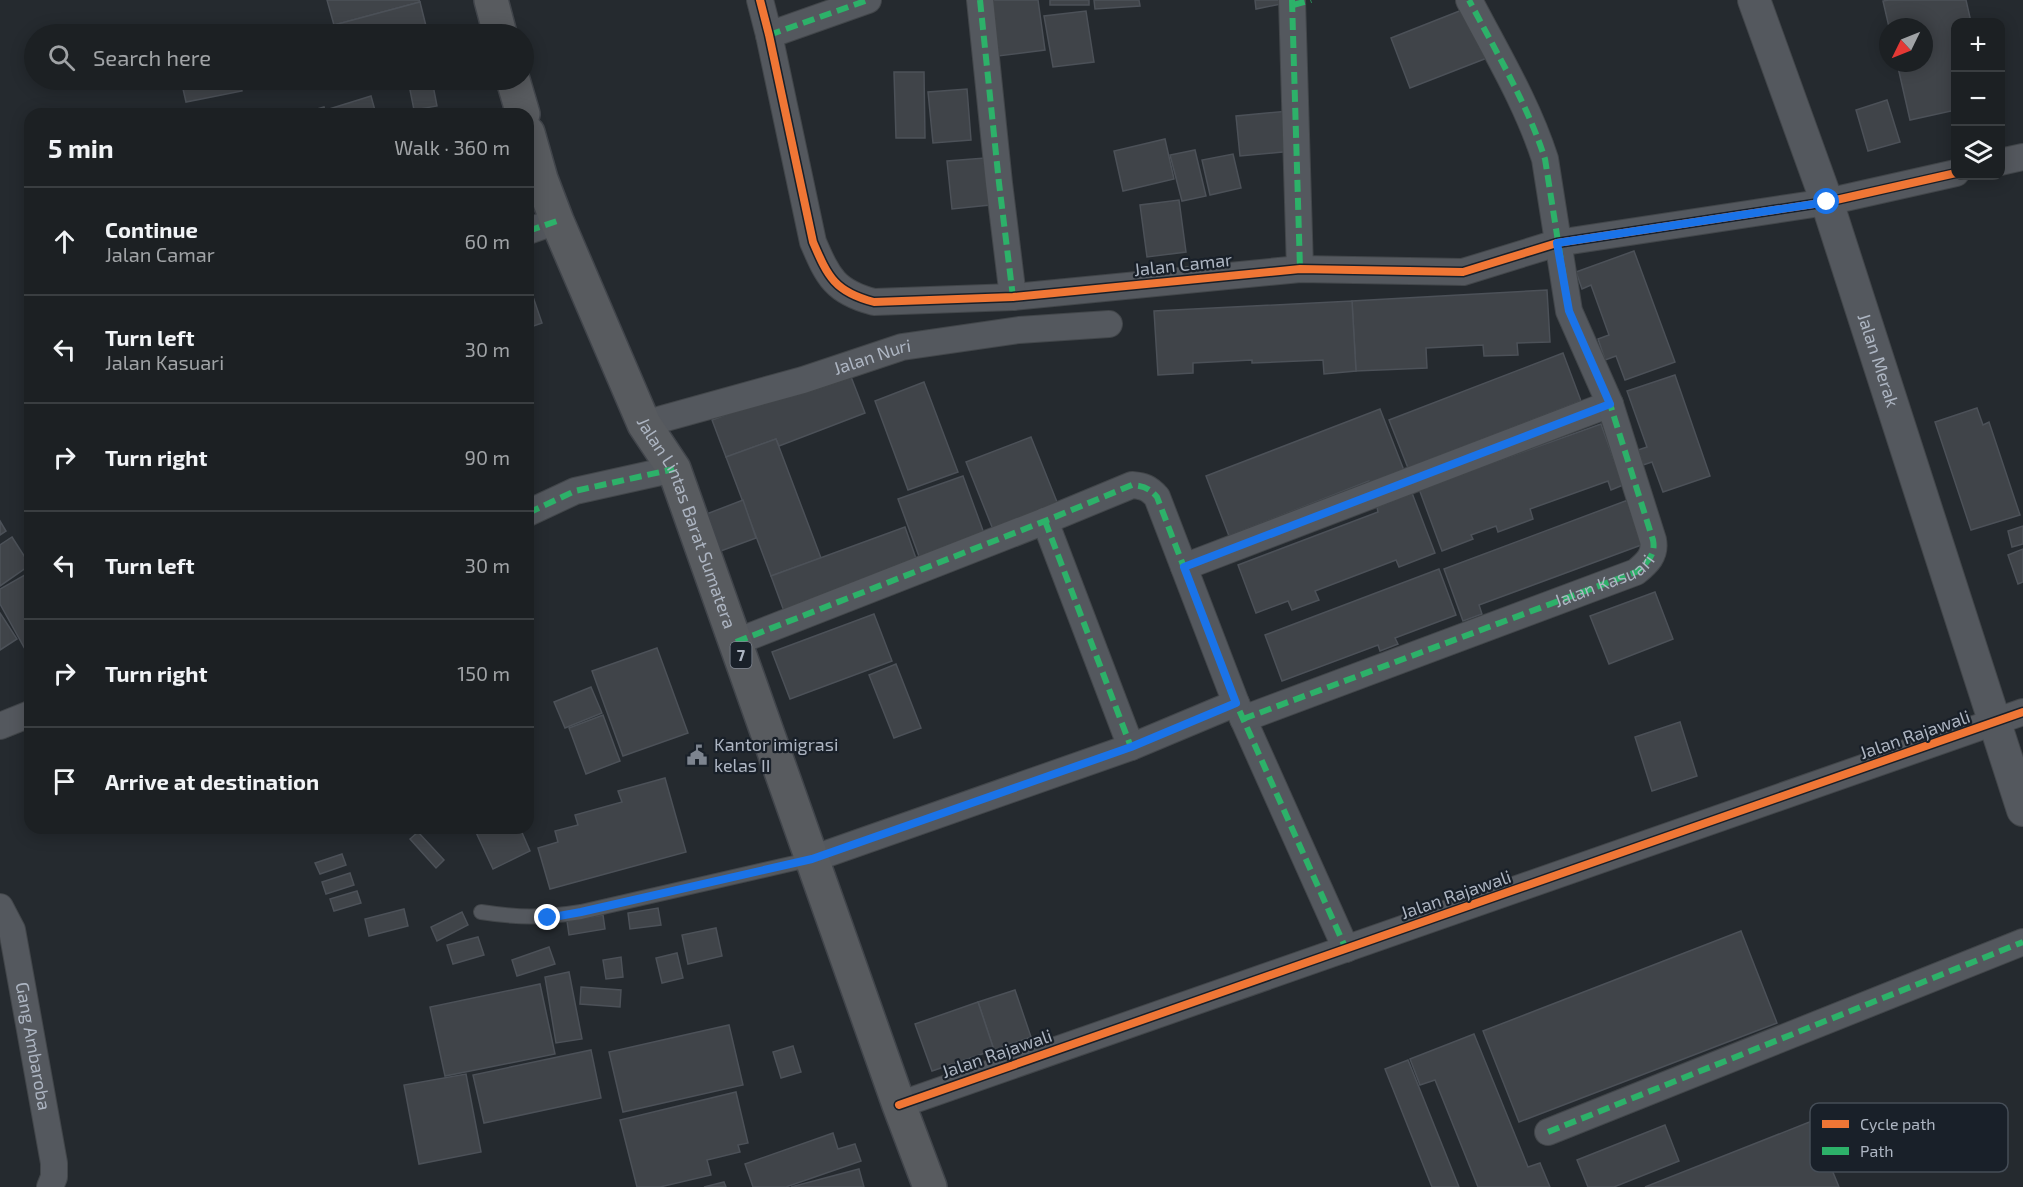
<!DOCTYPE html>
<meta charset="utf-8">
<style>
:root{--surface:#1c2023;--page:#25282b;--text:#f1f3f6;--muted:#a0a3a6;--line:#3a3e41}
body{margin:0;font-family:"Exo 2",sans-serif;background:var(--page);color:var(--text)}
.controls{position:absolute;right:18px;top:18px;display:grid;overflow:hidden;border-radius:12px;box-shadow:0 3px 15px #0003}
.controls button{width:54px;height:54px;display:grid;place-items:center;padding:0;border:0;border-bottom:2px solid var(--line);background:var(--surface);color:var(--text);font:30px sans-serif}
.compass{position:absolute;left:1879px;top:18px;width:54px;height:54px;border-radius:50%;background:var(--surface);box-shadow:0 3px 15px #0003;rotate:227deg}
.stop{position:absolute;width:18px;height:18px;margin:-14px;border:4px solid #1a73e8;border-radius:50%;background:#fff}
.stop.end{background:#1a73e8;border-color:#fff;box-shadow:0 2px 6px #0008}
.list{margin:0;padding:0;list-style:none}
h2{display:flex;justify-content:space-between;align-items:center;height:78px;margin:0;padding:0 24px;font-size:26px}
h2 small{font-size:20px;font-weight:400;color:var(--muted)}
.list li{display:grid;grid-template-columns:39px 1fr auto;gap:18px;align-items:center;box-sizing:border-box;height:108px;padding:0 24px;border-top:2px solid var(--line)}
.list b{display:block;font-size:22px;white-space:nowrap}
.list p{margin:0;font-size:20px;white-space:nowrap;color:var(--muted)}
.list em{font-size:20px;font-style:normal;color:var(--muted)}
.icon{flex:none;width:33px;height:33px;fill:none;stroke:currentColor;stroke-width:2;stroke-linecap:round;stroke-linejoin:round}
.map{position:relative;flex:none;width:2023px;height:1187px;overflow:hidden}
.search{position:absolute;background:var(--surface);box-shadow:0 3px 15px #0003;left:24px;top:24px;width:510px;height:66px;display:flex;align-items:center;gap:15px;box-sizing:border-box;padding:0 21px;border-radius:33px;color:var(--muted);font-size:22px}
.panel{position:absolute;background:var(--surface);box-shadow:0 3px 15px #0003;left:24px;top:108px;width:510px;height:726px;border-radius:18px}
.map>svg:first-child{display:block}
</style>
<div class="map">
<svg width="2023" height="1187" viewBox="0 0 2023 1187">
<rect width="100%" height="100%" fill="#252a2f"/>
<g fill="#404449" stroke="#4c5158" stroke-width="1.5">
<polygon points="327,0 419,0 420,2 334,25"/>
<polygon points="991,0 1038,0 1045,50 998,56"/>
<rect x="1050" y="0" width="39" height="5"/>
<polygon points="1094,0 1139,0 1140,6 1095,9"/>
<polygon points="1255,0 1286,0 1286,3 1256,9"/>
<polygon points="1889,0 1966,0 1971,22 1956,22 1956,110 1910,120 1897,63 1924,63 1924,27 1889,27 1883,1"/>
<polygon points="420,2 428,34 336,34 334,25"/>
<polygon points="1467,8 1487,58 1410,88 1391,38"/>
<polygon points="1086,11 1094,62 1053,67 1044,16"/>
<polygon points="894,72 924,72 925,138 896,138"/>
<polygon points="181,80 240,80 242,91 186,102"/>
<polygon points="249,80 280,80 250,85"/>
<polygon points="408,80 432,80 437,106 414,110"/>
<polygon points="967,89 971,140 933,143 928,92"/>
<polygon points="371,96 376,114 328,114 326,110"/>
<polygon points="1887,100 1900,142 1868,151 1856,110"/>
<polygon points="324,107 326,114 300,114"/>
<polygon points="1289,111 1293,151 1240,156 1236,116"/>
<polygon points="1165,139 1174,179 1123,191 1114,151"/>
<polygon points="1195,150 1206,196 1182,201 1170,155"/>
<polygon points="1233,154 1241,188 1210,195 1202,160"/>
<polygon points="985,158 990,205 952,209 947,161"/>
<polygon points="1179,200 1186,252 1147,257 1140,205"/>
<polygon points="1634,251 1675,362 1625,380 1616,356 1605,360 1598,339 1609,335 1591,285 1582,289 1576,272"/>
<polygon points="530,288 542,323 528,328 528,289"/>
<polygon points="1547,290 1550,342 1517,343 1518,355 1484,356 1483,345 1426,348 1427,368 1356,371 1352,301"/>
<polygon points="1352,301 1356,371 1324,374 1323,360 1252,363 1252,360 1193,363 1193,373 1158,375 1154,311"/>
<polygon points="1563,353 1581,401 1408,468 1389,420"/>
<polygon points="848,369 865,413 779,446 776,439 726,457 712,420"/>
<polygon points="1675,375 1710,476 1663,492 1652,462 1643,465 1638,450 1647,447 1627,391"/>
<polygon points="924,382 958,472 908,490 875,401"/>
<polygon points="1977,408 1983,425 1989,422 2020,515 1971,530 1935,422"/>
<polygon points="1380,409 1407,478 1373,491 1369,481 1229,536 1206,476"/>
<polygon points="1601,424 1623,485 1611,490 1608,481 1530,509 1533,519 1498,532 1496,526 1471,535 1473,539 1442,551 1419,489"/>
<polygon points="1031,437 1059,507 994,532 966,462"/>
<polygon points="776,439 821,558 771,576 726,457"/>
<polygon points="963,476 985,536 920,559 898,499"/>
<polygon points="1412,493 1435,553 1399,567 1396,560 1315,591 1319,600 1292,610 1288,601 1256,613 1238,565 1378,512 1377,507"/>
<polygon points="743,500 756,538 718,552 704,515"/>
<polygon points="1628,500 1644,544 1479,605 1482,614 1463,621 1444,569"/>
<polygon points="0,521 6,531 0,535"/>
<polygon points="2023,526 2023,544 2012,547 2008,531"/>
<polygon points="905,527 918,564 785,614 771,576"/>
<polygon points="12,537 30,565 0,586 0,545"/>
<polygon points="2023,549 2023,582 2018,584 2008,555"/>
<polygon points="1439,569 1456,615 1395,638 1398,644 1380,651 1378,645 1282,681 1265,635"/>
<polygon points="30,572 30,658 0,604 0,589"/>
<polygon points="1655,592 1673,639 1609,664 1590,616"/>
<polygon points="0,613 17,639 0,650"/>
<polygon points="874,614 892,661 790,699 772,652"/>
<polygon points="657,648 688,733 623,756 592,671"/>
<polygon points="896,664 921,728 894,738 869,675"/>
<polygon points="591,687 602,713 565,728 554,702"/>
<polygon points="603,715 620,761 586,774 569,728"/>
<polygon points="1680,722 1697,776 1652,791 1635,737"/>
<polygon points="665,778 686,852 550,889 538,848 558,842 555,831 578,825 575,815 622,802 618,791"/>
<polygon points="474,828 520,828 530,851 493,869"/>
<polygon points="418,832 444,860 436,868 410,839"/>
<polygon points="342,854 346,865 320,874 315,863"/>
<polygon points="350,873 354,885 326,894 322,882"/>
<polygon points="357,891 361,903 334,911 330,899"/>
<polygon points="658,908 661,925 630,929 628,913"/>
<polygon points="404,909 408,926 369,936 365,919"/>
<polygon points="462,912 468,925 437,941 431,927"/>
<polygon points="603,915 605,929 569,935 567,921"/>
<polygon points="716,928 722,956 688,964 682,935"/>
<polygon points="1741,931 1777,1023 1519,1122 1483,1031"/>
<polygon points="478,937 484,955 453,964 447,945"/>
<polygon points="549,947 555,964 517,976 512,960"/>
<polygon points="677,953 683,978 662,983 656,958"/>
<polygon points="621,957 623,977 606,979 603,960"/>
<polygon points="569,972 582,1039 556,1043 545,977"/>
<polygon points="540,984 555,1054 445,1076 430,1007"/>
<polygon points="581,987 621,990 620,1007 580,1004"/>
<polygon points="1015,990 1031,1037 994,1050 978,1002"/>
<polygon points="978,1002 994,1050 932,1071 915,1024"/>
<polygon points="729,1025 743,1085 623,1112 609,1052"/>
<polygon points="1474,1034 1528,1167 1540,1163 1550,1187 1478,1187 1435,1080 1420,1085 1410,1059"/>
<polygon points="793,1046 801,1072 781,1078 773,1052"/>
<polygon points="591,1050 601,1098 484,1123 473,1075"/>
<polygon points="1408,1060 1459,1187 1432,1187 1385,1069"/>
<polygon points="466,1074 481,1152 419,1164 404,1085"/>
<polygon points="736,1092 748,1143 738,1145 740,1152 707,1160 711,1175 660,1187 637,1187 620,1120"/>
<polygon points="1812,1121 1839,1187 1645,1187"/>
<polygon points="1665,1125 1679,1161 1614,1187 1588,1187 1577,1160"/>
<polygon points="833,1133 838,1149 855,1144 861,1161 786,1187 753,1187 745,1164"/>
<polygon points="859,1169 864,1187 791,1187"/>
<polygon points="724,1182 726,1187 704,1187"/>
</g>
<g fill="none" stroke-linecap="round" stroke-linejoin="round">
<g stroke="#42464a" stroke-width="16">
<path id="service" d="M481,912C520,918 542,918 581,912L812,859"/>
</g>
<g stroke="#42464a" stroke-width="28">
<g id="minor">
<path d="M760,0L769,35L813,242C828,277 835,292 874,302L1013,297L1300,269L1463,272L1557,243L1827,202L1956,173"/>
<polyline points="980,0 999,183 1013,297"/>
<polyline points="1292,0 1300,269"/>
<polyline points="769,35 868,0"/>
<polyline points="2000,162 2023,157"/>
<polyline points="528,231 557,221"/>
<path id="s1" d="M644,424L803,380L902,347L1019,330L1109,324"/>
<polyline points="528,513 575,491 674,469"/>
<polyline points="1045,521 1131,747"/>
<polyline points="1184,567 1610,404"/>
<path d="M736,642L1045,521L1132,485C1144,486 1149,488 1157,497L1236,703L1346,949"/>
<path id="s2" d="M1243,719L1636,572C1647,563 1656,555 1653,540L1610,404L1569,311L1545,159C1527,103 1496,52 1469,0"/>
<polyline points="0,726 30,714"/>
<polyline points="812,859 1131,747 1236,703"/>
<path id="s3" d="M0,907L12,930L16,952L54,1163V1177L50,1187"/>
<polyline points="899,1105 2023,712"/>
<polyline points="1548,1132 2023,942"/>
</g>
</g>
<g stroke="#42464a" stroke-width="34">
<g id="tertiary">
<path id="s4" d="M1754,0L1827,202L2023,810"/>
</g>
</g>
<g stroke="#41454b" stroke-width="36">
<g id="trunk">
<polyline points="491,0 500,34"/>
<polyline points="513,80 523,114"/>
<path id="s5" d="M528,133L541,179L557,221L644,424L674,469L899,1105L930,1187"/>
</g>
</g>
<use href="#service" stroke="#54585e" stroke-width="14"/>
<use href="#minor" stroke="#54585e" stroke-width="26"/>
<use href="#tertiary" stroke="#54585e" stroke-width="32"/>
<use href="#trunk" stroke="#585b5f" stroke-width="33"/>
<g stroke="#2db169" stroke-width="6" stroke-dasharray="12 6" stroke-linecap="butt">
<polyline points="980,0 999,183 1013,297"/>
<polyline points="1292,0 1300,269"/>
<polyline points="1293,5 1311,0"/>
<polyline points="769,35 868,0"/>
<polyline points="528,231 557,221"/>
<polyline points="528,513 575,491 674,469"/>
<polyline points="1045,521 1131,747"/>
<polyline points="1184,567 1610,404"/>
<path d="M736,642L1045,521L1132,485C1144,486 1149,488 1157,497L1236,703L1346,949"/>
<path d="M1243,719L1636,572C1647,563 1656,555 1653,540L1610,404L1569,311L1545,159C1527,103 1496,52 1469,0"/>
<polyline points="812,859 1131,747 1236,703"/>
<polyline points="1548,1132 2023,942"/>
</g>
<g stroke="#192029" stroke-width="11">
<g id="cycleway">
<path d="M760,0L769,35L813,242C828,277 835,292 874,302L1013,297L1300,269L1463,272L1557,243L1827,202L1956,173"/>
<polyline points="899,1105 2023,712"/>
</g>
</g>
<use href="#cycleway" stroke="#f07635" stroke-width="8"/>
</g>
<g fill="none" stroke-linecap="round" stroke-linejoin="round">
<polyline stroke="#1a73e8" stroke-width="8" points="548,918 581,912 812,859 1131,747 1236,703 1184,567 1610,404 1569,311 1557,243 1827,202"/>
</g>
<defs>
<g id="civic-bare" transform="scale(1.62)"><path d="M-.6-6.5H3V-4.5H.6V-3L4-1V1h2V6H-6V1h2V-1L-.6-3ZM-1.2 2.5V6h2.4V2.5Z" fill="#7d848f" stroke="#192029" stroke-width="2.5" paint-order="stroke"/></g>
</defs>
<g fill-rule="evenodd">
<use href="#civic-bare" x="697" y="755"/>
</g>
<g text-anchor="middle" stroke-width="4.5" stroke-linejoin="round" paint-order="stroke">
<rect fill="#192029" stroke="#818894" stroke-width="1.5" x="730.5" y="642" width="21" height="26" rx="4.5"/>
<g font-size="16" font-weight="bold" fill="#adb5c2">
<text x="741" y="661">7</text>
</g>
<g font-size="18" fill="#adb5c2" stroke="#192029">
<text transform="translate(1183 265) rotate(-6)" y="6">Jalan Camar</text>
<text dy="6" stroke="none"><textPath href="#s1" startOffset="238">Jalan Nuri</textPath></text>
<text dy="6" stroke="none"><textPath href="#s4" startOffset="381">Jalan Merak</textPath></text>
<text dy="6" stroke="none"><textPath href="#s5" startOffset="422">Jalan Lintas Barat Sumatera</textPath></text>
<text dy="6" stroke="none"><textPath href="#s2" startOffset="387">Jalan Kasuari</textPath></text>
<text transform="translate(1915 735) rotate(-19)" y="6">Jalan Rajawali</text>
<text transform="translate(1456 895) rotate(-19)" y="6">Jalan Rajawali</text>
<text dy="6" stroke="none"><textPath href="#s3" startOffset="144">Gang Ambaroba</textPath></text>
<text transform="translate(997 1054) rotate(-19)" y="6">Jalan Rajawali</text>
</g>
<g font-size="18" fill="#adb5c2" stroke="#192029" text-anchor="start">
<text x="714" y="751">Kantor imigrasi<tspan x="714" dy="21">kelas II</tspan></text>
</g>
</g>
<rect x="1810" y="1103" width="198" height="69" rx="9" fill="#192029" stroke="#454d57" stroke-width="1.5"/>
<rect x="1822" y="1120" width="27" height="8" fill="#f07635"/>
<rect x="1822" y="1147" width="27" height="8" fill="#2db169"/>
<g font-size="16" fill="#adb5c2">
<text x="1860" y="1130">Cycle path</text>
<text x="1860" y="1157">Path</text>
</g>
</svg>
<div class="controls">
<button>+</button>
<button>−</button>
<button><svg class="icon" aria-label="layers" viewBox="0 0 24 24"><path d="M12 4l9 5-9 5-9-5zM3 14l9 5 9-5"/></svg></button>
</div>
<svg class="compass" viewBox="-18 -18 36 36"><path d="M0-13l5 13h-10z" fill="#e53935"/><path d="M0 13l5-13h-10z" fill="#a0a3a6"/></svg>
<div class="stop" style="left:1827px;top:202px"></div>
<div class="stop end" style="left:548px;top:918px"></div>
<div class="search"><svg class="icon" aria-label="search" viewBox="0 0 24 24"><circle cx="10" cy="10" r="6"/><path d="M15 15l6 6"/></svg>Search here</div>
<section class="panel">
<h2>5 min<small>Walk · 360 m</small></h2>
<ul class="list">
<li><svg class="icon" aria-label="ahead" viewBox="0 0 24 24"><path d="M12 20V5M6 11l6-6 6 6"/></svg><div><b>Continue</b><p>Jalan Camar</p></div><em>60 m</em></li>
<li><svg class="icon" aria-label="left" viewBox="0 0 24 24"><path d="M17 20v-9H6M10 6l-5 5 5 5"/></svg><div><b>Turn left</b><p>Jalan Kasuari</p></div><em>30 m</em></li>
<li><svg class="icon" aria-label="right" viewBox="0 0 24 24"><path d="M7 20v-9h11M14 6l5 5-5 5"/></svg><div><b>Turn right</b></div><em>90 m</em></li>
<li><svg class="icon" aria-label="left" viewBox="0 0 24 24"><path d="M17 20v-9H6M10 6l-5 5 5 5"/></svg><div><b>Turn left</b></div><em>30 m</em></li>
<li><svg class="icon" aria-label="right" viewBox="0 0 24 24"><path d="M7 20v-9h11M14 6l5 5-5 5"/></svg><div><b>Turn right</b></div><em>150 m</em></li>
<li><svg class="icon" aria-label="arrive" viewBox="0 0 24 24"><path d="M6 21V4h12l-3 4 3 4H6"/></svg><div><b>Arrive at destination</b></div></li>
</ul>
</section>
</div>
